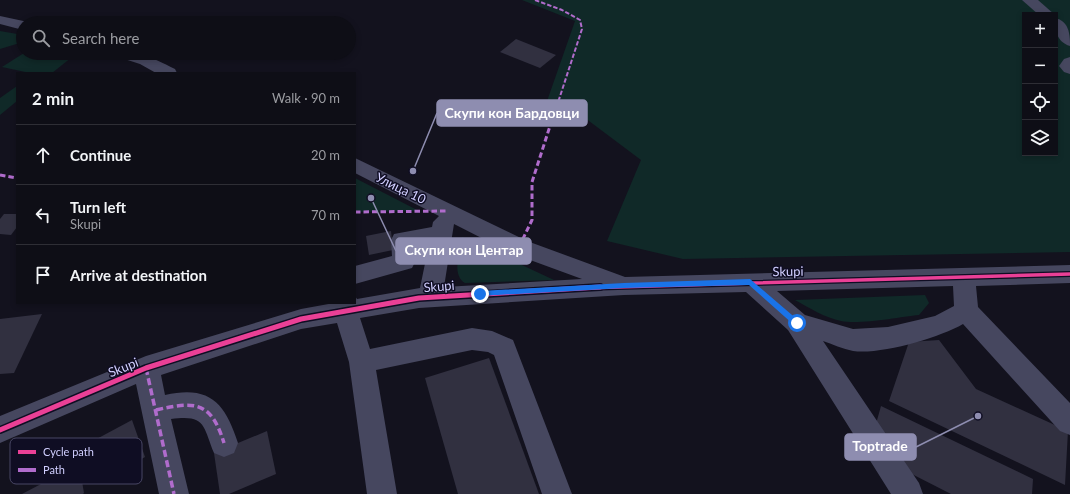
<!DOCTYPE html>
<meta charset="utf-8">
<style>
:root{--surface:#0e0e16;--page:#17171f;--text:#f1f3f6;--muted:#9b9ca1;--line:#2e2e35}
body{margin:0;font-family:Lato,sans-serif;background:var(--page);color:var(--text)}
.controls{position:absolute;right:12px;top:12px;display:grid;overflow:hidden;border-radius:0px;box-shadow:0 2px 6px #0003}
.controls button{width:36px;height:36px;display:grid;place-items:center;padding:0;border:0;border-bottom:1px solid var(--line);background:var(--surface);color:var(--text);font:20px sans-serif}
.stop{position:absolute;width:12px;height:12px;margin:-9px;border:3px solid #1a73e8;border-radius:50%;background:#fff}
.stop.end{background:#1a73e8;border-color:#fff;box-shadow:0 1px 4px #0008}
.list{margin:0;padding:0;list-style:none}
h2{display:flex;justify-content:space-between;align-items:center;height:52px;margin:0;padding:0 16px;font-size:17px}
h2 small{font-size:13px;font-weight:400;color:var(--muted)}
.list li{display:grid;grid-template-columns:26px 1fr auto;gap:12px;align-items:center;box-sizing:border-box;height:60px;padding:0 16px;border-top:1px solid var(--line)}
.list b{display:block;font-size:15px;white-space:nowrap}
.list p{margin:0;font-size:13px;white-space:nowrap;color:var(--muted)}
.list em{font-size:13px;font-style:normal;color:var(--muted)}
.icon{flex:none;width:22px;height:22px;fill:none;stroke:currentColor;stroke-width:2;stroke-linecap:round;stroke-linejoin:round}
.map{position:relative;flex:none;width:1070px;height:494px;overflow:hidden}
.search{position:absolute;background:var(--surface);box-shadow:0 2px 6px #0003;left:16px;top:16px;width:340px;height:44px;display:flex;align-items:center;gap:10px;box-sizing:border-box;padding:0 14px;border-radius:22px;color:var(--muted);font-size:15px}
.panel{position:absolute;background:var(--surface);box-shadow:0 2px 6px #0003;left:16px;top:72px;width:340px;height:232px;border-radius:0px}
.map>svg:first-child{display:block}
</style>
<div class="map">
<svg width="1070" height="494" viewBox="0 0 1070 494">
<rect width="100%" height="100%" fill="#13121e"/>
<g fill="#102928" fill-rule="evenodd">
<path d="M522,0H1070V252L683,259L607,241L641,160L573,109L562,105L546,104L575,21ZM1025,15H1055V153H1025Z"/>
<polygon points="0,31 23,35 23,42 0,49"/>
<polygon points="24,53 77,53 52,73 30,73 2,67"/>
<polygon points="17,86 17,101 0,115 0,98"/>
<polygon points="355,178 419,211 355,212"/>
<path d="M462,237L554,280L465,283C451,275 460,250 462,237Z"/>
<path d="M925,295L929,303L919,315C899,317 860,325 841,321C826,318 809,308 795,300Z"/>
</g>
<g fill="#313040">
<polygon points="516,39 556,55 540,68 500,52"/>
<polygon points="4,214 17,214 17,227 11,235 0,234 0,219"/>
<polygon points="391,231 393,250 369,255 366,236"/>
<polygon points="42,314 14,373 0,374 0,319"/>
<polygon points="939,340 976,389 1068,431 1065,485 889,401 909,342"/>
<polygon points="489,358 539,494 458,494 425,378"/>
<polygon points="881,406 1033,479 1032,494 951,494 900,468 906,446 874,431"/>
<polygon points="132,420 145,457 102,482 91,442"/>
<polygon points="267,431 276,474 229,494 220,494 214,453"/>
<polygon points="79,464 84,493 83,494 22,494"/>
</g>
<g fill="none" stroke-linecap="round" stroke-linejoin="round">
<g fill="#46475f" fill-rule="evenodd">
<polygon points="1022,0 1038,0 1055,15 1039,15"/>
<polygon points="0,16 28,22 29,23 23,23 23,30 0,24"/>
<path d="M1055,18C1069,21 1070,34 1070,46C1056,42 1055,29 1055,18Z"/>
<path d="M113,53C143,53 149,56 175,69L177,73H156L140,64L115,56Z"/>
<polygon points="1070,57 1070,74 1064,72 1059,66 1064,59"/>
<path d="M355,158L527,241L625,277L1070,265V283L976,286L978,307L1070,403V435L1060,431L963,324C939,338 880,355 853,351C843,349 832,344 823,341L919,483L923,494H891L788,330L746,292L624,295L419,308L360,318L370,349L472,328L492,331L513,340L572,494H542L494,355L488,352L472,350L376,370L397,494H367L349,362L337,323L301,329L161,375L165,395C210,385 225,403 238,443L234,453L224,457L214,453C203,426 206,414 171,419L189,494H159L136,384L0,443V416L146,356L301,309L334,303H355V296L357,299L420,288L429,244L414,246L415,262L412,268L355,284V266L392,256L391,240L394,234L432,227L433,222L439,216L355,173ZM454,224L511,253L582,279L444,287ZM953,286L954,306L935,316L888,327L853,329L805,315L777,291Z"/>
</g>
<polyline stroke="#b06ccc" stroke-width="2" stroke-dasharray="4.5 2" stroke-linecap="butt" points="535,0 562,10 580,20 582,29 550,127"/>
<g stroke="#b06ccc" stroke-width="3" stroke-dasharray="5.5 3" stroke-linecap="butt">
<polyline points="0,175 17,178"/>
<polyline points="355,212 447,211"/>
<polyline points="519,247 532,220 532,182 550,126"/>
</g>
<g stroke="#b06ccc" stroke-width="3.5" stroke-dasharray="7 3.5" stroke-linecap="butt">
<polyline points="146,368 174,494"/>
<path d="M156,410C195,401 211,401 224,443"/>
</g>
<g stroke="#0f0d23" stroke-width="6">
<polyline id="cycleway-far1" points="583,288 1070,274"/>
</g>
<g stroke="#0f0d23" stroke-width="8">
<polyline id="cycleway" points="0,430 146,368 301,319 419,298 600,287"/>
</g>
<use href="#cycleway-far1" stroke="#ea4096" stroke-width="3.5"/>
<use href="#cycleway" stroke="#ea4096" stroke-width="5"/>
</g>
<polygon fill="#1a73e8" points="750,279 799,321 799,325 794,325 749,285 624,288 480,296 476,294 480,291 624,283"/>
<g text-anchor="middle" stroke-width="3" stroke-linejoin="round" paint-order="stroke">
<g font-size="13" fill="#d1cfff" stroke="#0f0d23">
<text transform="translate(401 188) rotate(26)" y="5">Улица 10</text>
<text transform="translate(788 271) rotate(-1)" y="5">Skupi</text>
<text transform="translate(439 286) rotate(-5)" y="5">Skupi</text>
<text transform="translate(123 367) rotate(-22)" y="5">Skupi</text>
</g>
</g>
<rect x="10" y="438" width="132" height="46" rx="6" fill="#0f0d23" stroke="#494765" stroke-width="1"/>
<rect x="18" y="450" width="18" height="4" fill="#ea4096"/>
<rect x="18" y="468" width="18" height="4" fill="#b06ccc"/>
<g font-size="11" fill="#d1cfff">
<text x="43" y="456">Cycle path</text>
<text x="43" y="474">Path</text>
</g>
<path fill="none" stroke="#8e8db0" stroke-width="1.5" d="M413 171L437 113M371 198L396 251M978 416L916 447"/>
<g fill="#8e8db0" stroke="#0f0d23" stroke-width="1.5">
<circle cx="413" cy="171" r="4"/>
<circle cx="371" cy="198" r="4"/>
<circle cx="978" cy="416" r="4"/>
</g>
<g fill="#8e8db0" stroke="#8e8db0" stroke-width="1.5">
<rect x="437" y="100" width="150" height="26" rx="4"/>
<rect x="396" y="238" width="135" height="26" rx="4"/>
<rect x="845" y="434" width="71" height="26" rx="4"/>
</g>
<g font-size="14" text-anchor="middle" font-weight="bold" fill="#fff">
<text x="512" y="118">Скупи кон Бардовци</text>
<text x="464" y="255">Скупи кон Центар</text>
<text x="880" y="451">Toptrade</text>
</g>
</svg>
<div class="controls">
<button>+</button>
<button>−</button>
<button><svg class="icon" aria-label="locate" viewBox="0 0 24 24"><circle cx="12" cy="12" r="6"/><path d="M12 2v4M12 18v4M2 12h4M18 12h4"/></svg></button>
<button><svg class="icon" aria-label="layers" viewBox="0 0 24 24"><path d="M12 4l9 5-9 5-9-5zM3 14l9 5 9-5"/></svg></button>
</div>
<div class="stop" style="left:797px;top:323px"></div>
<div class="stop end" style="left:480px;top:294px"></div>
<div class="search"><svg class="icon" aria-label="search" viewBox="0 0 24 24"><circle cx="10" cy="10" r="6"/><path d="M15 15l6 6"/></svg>Search here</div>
<section class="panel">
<h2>2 min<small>Walk · 90 m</small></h2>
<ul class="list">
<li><svg class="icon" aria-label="ahead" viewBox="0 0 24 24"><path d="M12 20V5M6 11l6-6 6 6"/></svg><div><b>Continue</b></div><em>20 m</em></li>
<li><svg class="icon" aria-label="left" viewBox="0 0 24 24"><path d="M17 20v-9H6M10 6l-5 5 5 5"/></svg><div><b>Turn left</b><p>Skupi</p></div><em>70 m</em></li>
<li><svg class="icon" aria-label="arrive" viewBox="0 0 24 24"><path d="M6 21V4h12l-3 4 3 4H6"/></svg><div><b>Arrive at destination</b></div></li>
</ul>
</section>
</div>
